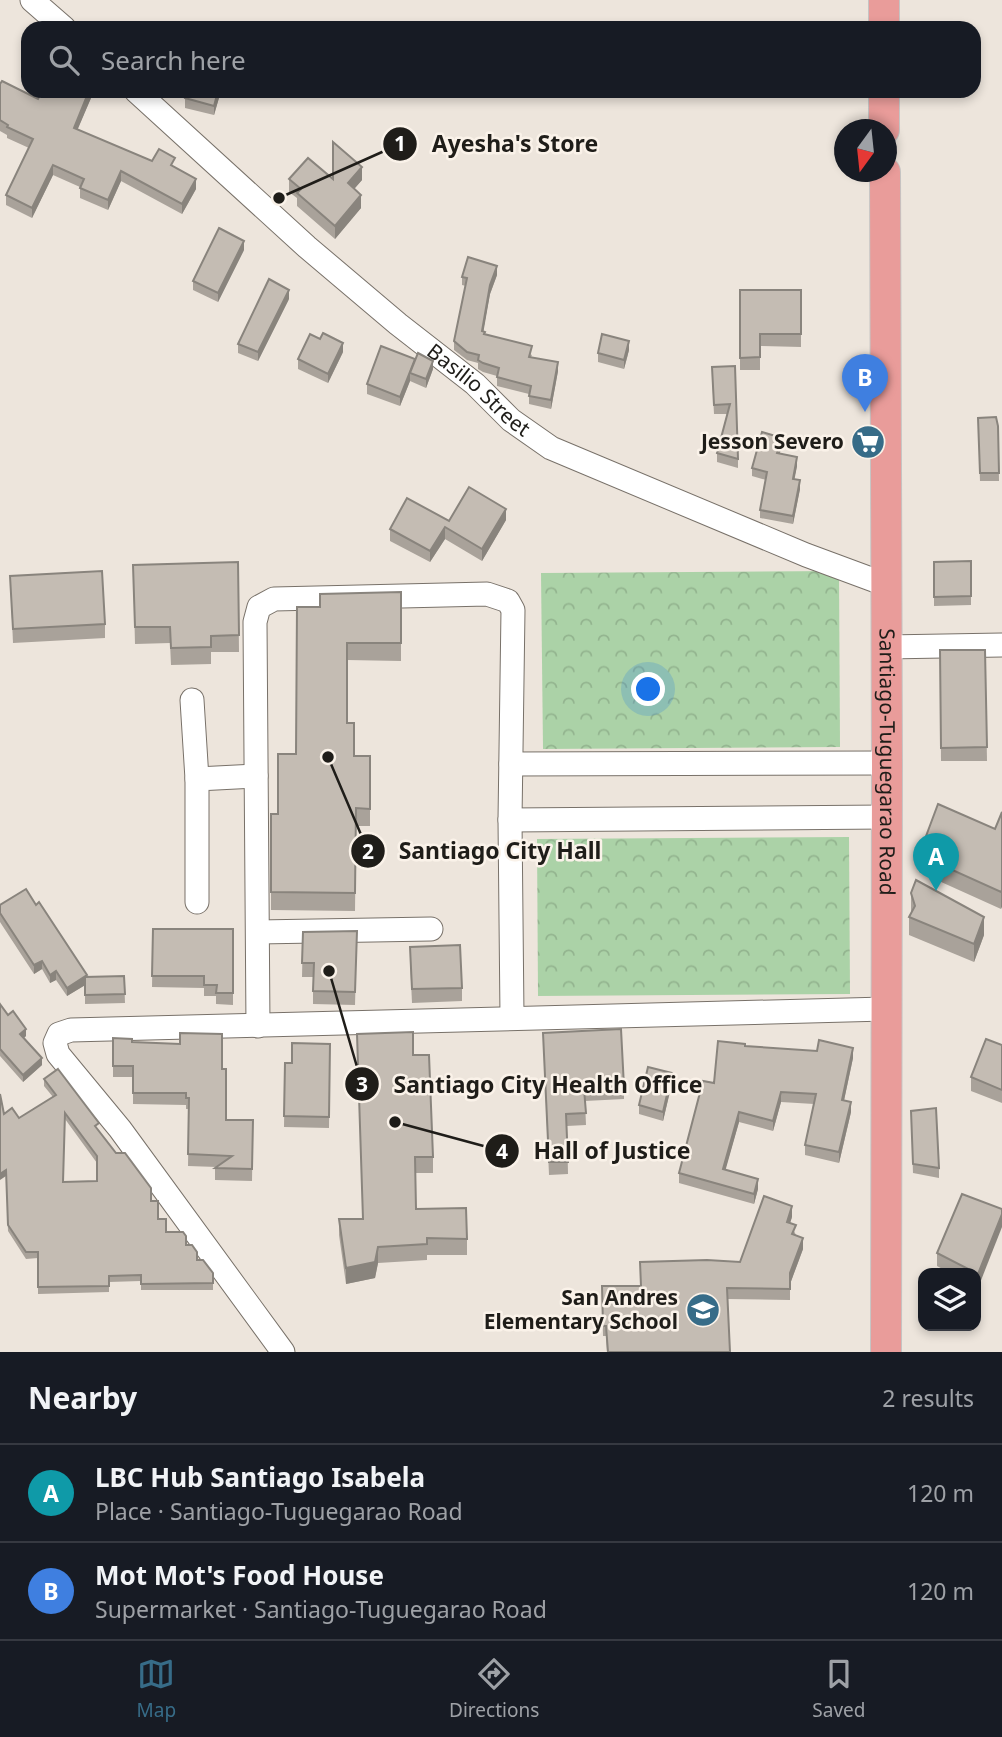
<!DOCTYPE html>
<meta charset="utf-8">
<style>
:root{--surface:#171b24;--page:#20242c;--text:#f1f3f6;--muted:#9ea1a6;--line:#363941;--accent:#376c88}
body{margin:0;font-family:"Noto Sans",sans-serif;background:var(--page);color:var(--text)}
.controls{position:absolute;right:21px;bottom:21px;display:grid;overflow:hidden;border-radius:14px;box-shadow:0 4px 10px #0003}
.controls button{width:63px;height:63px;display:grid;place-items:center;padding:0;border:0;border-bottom:2px solid var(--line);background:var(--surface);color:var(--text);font:35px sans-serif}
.compass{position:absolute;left:834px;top:119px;width:63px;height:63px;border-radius:50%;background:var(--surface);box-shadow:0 4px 10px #0003;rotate:195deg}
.you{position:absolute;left:649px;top:690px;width:24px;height:24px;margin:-18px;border:5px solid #fff;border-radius:50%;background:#1a73e8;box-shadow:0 0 0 10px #1a73e833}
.badge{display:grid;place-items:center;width:46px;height:46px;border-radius:50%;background:var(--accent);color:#fff;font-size:23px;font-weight:700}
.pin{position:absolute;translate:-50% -58px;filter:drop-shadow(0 2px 4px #0008)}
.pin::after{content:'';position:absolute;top:37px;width:24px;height:21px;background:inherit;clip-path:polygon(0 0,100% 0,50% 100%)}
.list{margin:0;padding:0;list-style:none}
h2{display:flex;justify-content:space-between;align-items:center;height:91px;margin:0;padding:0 28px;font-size:30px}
h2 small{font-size:23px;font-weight:400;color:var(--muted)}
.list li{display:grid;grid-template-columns:46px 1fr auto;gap:21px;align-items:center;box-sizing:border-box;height:98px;padding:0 28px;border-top:2px solid var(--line)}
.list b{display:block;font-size:26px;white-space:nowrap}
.list p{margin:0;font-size:23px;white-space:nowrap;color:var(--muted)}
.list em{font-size:23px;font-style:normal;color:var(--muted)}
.icon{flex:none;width:38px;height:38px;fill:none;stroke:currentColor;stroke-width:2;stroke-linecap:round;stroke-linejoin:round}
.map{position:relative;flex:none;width:1002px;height:1352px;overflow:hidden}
.search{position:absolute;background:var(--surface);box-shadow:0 4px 10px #0003;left:21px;right:21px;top:21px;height:77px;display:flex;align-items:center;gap:18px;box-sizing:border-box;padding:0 24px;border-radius:21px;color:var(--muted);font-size:26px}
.sheet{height:287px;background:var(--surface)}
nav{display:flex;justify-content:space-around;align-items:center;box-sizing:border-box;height:98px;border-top:2px solid var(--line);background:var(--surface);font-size:19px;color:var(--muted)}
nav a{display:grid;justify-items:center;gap:4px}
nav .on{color:var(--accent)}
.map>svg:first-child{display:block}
</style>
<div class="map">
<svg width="1002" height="1352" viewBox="0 0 1002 1352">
<defs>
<pattern id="park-crowns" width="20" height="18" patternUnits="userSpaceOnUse" patternTransform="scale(1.75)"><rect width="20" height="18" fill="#abd2a7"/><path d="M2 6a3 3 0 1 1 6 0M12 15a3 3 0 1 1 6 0" fill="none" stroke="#93b48f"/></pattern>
</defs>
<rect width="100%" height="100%" fill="#ede5dc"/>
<g fill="url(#park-crowns)">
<polygon points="839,571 840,747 543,749 541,573"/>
<polygon points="849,837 850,994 538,996 537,839"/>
</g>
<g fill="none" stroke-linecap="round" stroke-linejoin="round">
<g stroke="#787169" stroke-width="25">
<g id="minor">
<polyline points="32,0 64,28"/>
<path id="s1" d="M136,91L307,247L398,324L475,384L511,420L551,448L806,555L887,585"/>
<polyline points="886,647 1002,645"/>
<polyline points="192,700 197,779"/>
<polyline points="511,764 887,763"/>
<polyline points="510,820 886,817"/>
<polyline points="197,902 197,779 256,776"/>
<polyline points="258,932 431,929"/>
<polyline points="258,1026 255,622 259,607 274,599 487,594 508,601 513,610 510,820 512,1017"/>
<polyline points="283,1352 120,1129 58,1054 55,1043 59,1034 71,1030 885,1009"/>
</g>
</g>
<g stroke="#c5c4c3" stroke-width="32">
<g id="major">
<polyline points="884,0 884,28"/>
<polyline points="884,91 884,130"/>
<path id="s2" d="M885,172L887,763L886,1352"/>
</g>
</g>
<use href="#minor" stroke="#fff" stroke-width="23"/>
<use href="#major" stroke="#e99c9a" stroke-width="30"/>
</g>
<g fill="#a9a29a" fill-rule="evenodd">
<polygon points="0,84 38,99 42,91 94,91 77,130 152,161 175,168 196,189 182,214 121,181 108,210 80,198 80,187 53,175 32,218 6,205 6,195 29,148 7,138 7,135 0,131"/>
<polygon points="221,91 214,115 185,108 185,98"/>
<polygon points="289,179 362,180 354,189 361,208 335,239 297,206 297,198 289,192"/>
<polygon points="244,250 218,302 193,290 193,281"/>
<polygon points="497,275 490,294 483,331 485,334 532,355 531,357 558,371 551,409 529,404 529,394 497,386 497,376 483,372 478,369 478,363 467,360 454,350 454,341 466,286 462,285 462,277"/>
<polygon points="740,290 801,290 801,347 760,346 760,370 740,370"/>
<polygon points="289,299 258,361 238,353 238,344"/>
<polygon points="381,346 433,369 426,388 410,381 400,406 367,394 367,384"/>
<polygon points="629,350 624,369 598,362 598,353"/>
<polygon points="343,352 328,383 298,369 298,359"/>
<polygon points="735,366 738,459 738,468 717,462 717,453 727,414 714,414 712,376"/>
<polygon points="978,418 998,426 999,481 980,481"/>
<polygon points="782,446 779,454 797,466 794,479 800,489 793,524 760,518 760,510 766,480 752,476 752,468"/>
<polygon points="506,520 482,561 445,539 430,562 390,541 390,529 449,521"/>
<polygon points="971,561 971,605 934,606 934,562"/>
<polygon points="238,562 239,652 211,652 211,664 171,665 170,643 135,644 133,565"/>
<polygon points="10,576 105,624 105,638 13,643"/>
<polygon points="401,592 401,661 347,660 347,723 354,756 370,756 370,826 356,826 355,911 271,910 271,814 278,814 296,754 320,607"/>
<polygon points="940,650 985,650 987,761 941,761"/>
<polygon points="1002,812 1001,909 919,872 919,855 995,829"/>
<polygon points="911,893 984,935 974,962 909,935 909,917 911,913"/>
<polygon points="0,905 36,905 87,977 124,976 125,1003 85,1004 85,985 67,996 56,980 50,983 42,969 34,974 0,922"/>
<polygon points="153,929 233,929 233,1005 216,1004 216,996 204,996 204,988 152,987"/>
<polygon points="357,931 355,1005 313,1004 313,977 302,977 303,932"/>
<polygon points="410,960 462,988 462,1001 412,1003"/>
<polygon points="0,1004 26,1036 24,1038 42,1065 23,1082 0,1056"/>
<polygon points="543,1033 624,1087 624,1099 585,1101 586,1125 567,1126 568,1174 549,1175"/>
<polygon points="113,1038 222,1069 226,1120 253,1120 252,1181 215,1180 215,1168 217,1167 188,1166 189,1109 186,1109 186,1105 133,1104 133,1077 113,1077"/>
<polygon points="330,1044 329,1128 284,1127 285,1063 292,1063"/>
<polygon points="1002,1045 1002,1103 971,1091 971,1077"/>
<polygon points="745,1046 853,1058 844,1100 851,1112 839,1163 805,1155 805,1145 814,1104 781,1102 773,1131 739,1122 725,1170 758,1189 754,1204 679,1183 679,1173 714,1083"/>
<polygon points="413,1055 433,1157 433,1173 416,1173 416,1209 467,1239 467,1255 427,1255 427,1260 378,1263 375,1278 346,1284 339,1235 339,1219 362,1219"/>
<path d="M44,1079L98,1130L151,1201L158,1219L166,1232L186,1245L197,1260L213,1273V1290H141V1281L109,1282V1292L38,1294V1258L26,1259L8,1231L4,1114L19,1118L53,1097L44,1086ZM65,1119L97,1163V1181L63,1182Z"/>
<polygon points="672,1083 663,1121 639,1114 639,1105"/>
<polygon points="911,1111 939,1168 939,1178 913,1173"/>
<polygon points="1002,1209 978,1288 976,1287 976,1273 950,1273 937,1266 937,1253"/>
<polygon points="792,1217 790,1223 803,1249 790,1284 790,1300 727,1299 730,1352 607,1352 606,1336 603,1336 602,1286 641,1286 740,1262"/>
</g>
<g fill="#89847d">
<polygon points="89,91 94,91 74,138 74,128"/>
<polygon points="218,91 221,91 214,115 214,106"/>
<polygon points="53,165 53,175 32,218 32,208"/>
<polygon points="362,167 362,180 348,196 348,183"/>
<polygon points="121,171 121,181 108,210 108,200"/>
<polygon points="196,179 196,189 182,214 182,204"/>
<polygon points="361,195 361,208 335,239 335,226"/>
<polygon points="244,241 244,250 218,302 218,293"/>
<polygon points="497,266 497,275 490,294 482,340 482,331 490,285"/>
<polygon points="289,290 289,299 258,361 258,352"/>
<polygon points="629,341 629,350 624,369 624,360"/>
<polygon points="343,343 343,352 328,383 328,374"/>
<polygon points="415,359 410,373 410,381 400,406 400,397"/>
<polygon points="433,361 433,369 426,388 426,379"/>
<polygon points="558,362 558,371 551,409 551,400"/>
<polygon points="782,438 782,446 777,462 777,453"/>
<polygon points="797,457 797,466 793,487 793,479"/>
<polygon points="800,480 800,489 793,524 793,516"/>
<polygon points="506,509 506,520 482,561 482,549"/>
<polygon points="445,527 445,539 430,562 430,551"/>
<polygon points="1002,890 1002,907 1001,909 1001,892"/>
<polygon points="984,917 984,935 974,962 974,944"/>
<polygon points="42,961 42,969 34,974 34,965"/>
<polygon points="56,971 56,980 50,983 50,975"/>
<polygon points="87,975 87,984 67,996 67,988"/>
<polygon points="26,1029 26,1036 20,1041 20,1034"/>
<polygon points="853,1048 853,1058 842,1110 842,1100"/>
<polygon points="42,1058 42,1065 23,1082 23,1075"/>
<polygon points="672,1073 672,1083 663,1121 663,1112"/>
<polygon points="781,1092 781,1102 773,1131 773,1121"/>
<polygon points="851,1102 851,1112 839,1163 839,1152"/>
<polygon points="739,1112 739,1122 723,1179 723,1169"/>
<polygon points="6,1170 6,1176 0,1180 0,1174"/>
<polygon points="758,1179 758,1189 754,1204 754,1194"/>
<polygon points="792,1206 792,1217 787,1232 787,1222"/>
<polygon points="1002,1214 1002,1227 978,1288 978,1274"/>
<polygon points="803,1238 803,1249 790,1284 790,1273"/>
<polygon points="378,1247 378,1263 375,1278 346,1284 346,1268"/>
</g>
<g fill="#c4bcb3" stroke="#89847d" stroke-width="2" fill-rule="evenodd">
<polygon points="2,81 38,99 42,91 89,91 74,128 152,161 159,149 175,158 171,165 196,179 182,204 121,171 108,200 80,188 84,179 53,165 32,208 6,195 33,139 7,127 8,125 0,120 0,84"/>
<polygon points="187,91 218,91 214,106 185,98"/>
<polygon points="333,142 362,167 348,183 361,195 335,226 297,193 301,189 289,179 308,158 333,179"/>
<polygon points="219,228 244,241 218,293 193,281"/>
<polygon points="468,257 497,266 490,285 482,331 485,332 484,334 532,346 529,357 558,362 551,400 529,396 531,386 497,377 499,368 483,363 478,360 479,355 467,352 454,341 467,278 462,277"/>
<polygon points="269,279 289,290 258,352 238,344"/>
<polygon points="740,290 801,290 801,334 760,334 760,357 740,358"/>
<polygon points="323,333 343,343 328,374 298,359 310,334 320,339"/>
<polygon points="602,334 629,341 624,360 598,353"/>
<polygon points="381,346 415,359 400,397 367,384"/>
<polygon points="418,353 433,361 426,379 410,373"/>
<polygon points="735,366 738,459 717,453 730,404 714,405 712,367"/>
<polygon points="996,417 998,426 999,473 980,473 978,418"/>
<polygon points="762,432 782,438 777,453 797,457 793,479 800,480 793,516 760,510 767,472 752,468"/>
<polygon points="469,487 506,509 482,549 445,527 430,551 390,529 407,498 449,521"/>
<polygon points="971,561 971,596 934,597 934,562"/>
<polygon points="238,562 239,635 211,636 211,647 171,648 170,627 135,627 133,565"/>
<polygon points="102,571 105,624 13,629 10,576"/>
<polygon points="401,592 401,643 347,643 347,723 354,723 354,756 370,756 370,809 356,808 355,893 271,892 271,814 278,814 278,754 296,754 297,607 320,607 320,594"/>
<polygon points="940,650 985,650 987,747 941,748"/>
<polygon points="938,804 995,829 1002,812 1002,890 1001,892 919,855"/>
<polygon points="916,880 984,917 974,944 909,917 915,906 911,893"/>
<polygon points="26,889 36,905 39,902 87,975 67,988 56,971 50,975 42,961 34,965 0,913 0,905"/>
<polygon points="153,929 233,929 233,993 216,993 217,985 204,985 204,976 152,976"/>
<polygon points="357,931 355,992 313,991 314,963 302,963 303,932"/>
<polygon points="460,945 462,988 412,989 410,947"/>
<polygon points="124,976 125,994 85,995 85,977"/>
<polygon points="0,1004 8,1015 13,1011 26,1029 20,1034 42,1058 23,1075 0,1049"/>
<polygon points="621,1029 624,1087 584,1089 586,1113 566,1114 568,1162 549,1162 543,1033"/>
<polygon points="413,1032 413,1055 429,1055 433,1157 415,1157 416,1209 466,1208 467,1239 427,1238 427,1244 378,1247 375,1262 346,1268 339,1219 363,1219 357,1034"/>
<polygon points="180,1033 222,1034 222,1069 226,1069 226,1120 253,1120 252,1169 215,1168 232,1156 188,1154 189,1098 186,1098 186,1093 133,1093 133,1066 113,1066 113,1038 132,1039 132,1042 180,1044"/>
<polygon points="986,1039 1002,1045 1002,1090 971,1077"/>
<polygon points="819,1040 853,1048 842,1100 851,1102 839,1152 805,1145 816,1094 781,1092 773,1121 739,1112 723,1169 758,1179 754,1194 679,1173 703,1081 714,1083 718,1041 745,1044 745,1046 817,1051"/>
<polygon points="292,1043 330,1044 329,1117 284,1116 285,1063 292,1063"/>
<polygon points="648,1067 672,1073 663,1112 639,1105"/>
<path d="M58,1069L99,1123L95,1126L116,1153H125L151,1188V1201H158V1219H166V1232H183L186,1236V1245H192L197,1252V1260H203L213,1273V1283L141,1284V1275L109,1276V1286L38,1287V1252H26L8,1225L6,1170L0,1174V1094L4,1114L12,1108L19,1118L56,1095L44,1079ZM65,1113L97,1156V1181L63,1182Z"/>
<polygon points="936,1108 939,1168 913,1164 911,1111"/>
<polygon points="962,1194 1002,1209 1002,1214 978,1274 937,1253"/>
<polygon points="764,1196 792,1206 787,1222 796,1225 792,1234 803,1238 790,1273 790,1289 727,1288 730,1352 608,1352 606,1326 603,1326 602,1286 641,1286 640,1262 707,1260 740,1262"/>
</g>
<defs>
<g id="supermarket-disc" transform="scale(1.75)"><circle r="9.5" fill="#376c88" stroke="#faf2e9"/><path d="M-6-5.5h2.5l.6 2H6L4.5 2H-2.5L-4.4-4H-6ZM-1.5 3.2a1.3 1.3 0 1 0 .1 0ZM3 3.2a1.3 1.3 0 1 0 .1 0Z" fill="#fff"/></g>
<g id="school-disc" transform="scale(1.75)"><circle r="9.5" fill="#376c88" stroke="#faf2e9"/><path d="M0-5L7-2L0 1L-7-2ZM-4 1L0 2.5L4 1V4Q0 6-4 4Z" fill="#fff"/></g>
</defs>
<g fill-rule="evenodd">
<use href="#supermarket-disc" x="868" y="442"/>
<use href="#school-disc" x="703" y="1310"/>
</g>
<g text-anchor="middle" stroke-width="5" stroke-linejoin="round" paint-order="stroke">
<g font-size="21" fill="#1f1d19" stroke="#faf2e9">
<text dy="7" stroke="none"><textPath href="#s1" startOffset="455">Basilio Street</textPath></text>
<text dy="7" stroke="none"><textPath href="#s2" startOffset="590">Santiago-Tuguegarao Road</textPath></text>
</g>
<g font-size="21" font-weight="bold" fill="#1f1d19" stroke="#faf2e9" text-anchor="end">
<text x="844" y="449">Jesson Severo</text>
<text x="678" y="1305">San Andres<tspan x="678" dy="24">Elementary School</tspan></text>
</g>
</g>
<path fill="none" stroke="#1f1d19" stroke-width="2.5" d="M279 198L400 144M328 757L368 851M329 971L362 1084M395 1122L502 1151"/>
<g fill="#1f1d19" stroke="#faf2e9" stroke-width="2.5">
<circle cx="279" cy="198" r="7"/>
<circle cx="328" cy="757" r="7"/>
<circle cx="329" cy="971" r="7"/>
<circle cx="395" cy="1122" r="7"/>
<circle cx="400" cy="144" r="18"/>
<circle cx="368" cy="851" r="18"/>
<circle cx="362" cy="1084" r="18"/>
<circle cx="502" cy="1151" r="18"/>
</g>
<g font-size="21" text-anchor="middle" font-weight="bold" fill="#fff">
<text x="400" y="151">1</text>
<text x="368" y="859">2</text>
<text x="362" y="1092">3</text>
<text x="502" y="1159">4</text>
</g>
<g font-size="23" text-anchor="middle" font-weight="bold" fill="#1f1d19" stroke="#faf2e9" stroke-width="5" stroke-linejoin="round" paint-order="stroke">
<text x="515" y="152">Ayesha's Store</text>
<text x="500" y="859">Santiago City Hall</text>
<text x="548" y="1093">Santiago City Health Office</text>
<text x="612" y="1159">Hall of Justice</text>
</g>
</svg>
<div class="controls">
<button><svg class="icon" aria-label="layers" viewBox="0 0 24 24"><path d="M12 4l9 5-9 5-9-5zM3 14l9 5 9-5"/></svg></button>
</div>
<svg class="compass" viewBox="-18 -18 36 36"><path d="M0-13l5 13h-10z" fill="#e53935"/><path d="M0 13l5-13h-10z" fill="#9ea1a6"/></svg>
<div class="you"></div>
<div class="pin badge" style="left:936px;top:891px;background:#0f9aa8">A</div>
<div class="pin badge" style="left:865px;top:412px;background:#3f7fe0">B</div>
<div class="search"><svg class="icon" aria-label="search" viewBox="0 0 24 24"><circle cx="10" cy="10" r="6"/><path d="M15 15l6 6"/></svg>Search here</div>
</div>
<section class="sheet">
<h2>Nearby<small>2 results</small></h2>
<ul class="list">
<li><span class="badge" style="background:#0f9aa8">A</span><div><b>LBC Hub Santiago Isabela</b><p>Place · Santiago-Tuguegarao Road</p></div><em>120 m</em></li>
<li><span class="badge" style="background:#3f7fe0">B</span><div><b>Mot Mot's Food House</b><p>Supermarket · Santiago-Tuguegarao Road</p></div><em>120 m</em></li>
</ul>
</section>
<nav>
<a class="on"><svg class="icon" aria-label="map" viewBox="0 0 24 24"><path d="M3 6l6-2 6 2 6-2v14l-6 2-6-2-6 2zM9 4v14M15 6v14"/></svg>Map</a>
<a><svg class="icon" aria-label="directions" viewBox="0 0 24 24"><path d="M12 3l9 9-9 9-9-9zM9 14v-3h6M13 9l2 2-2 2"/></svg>Directions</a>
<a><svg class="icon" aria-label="saved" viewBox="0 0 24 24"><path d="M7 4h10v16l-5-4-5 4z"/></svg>Saved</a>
</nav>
